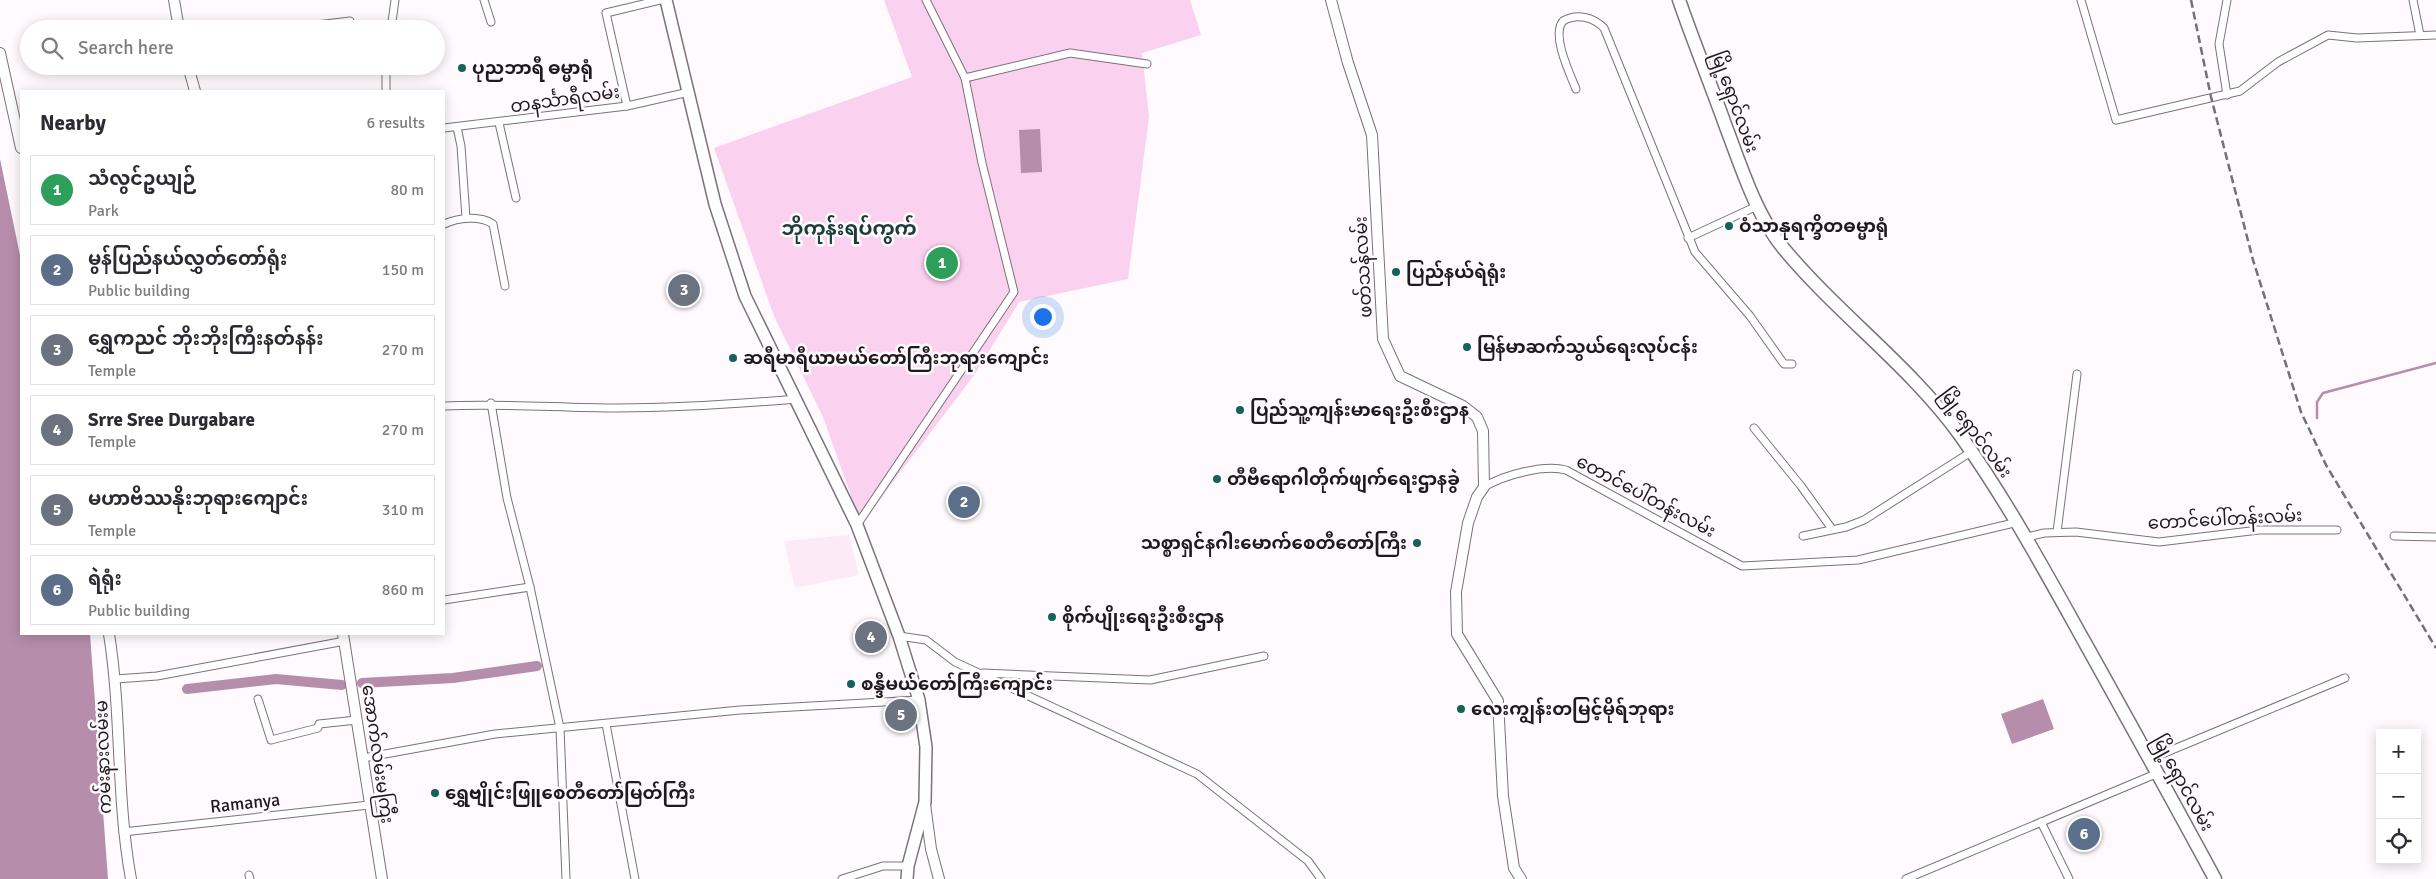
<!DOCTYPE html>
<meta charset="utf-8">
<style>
:root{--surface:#fff;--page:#f7f7f7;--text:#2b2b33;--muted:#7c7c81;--line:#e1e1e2;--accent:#15625b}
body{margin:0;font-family:Signika,"Noto Sans Myanmar",sans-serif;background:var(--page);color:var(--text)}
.controls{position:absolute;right:15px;bottom:15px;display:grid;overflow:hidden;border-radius:0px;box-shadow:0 2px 12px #0003}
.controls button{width:45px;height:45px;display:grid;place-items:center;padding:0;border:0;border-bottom:1px solid var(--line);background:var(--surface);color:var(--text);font:25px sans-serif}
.you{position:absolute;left:1042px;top:316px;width:18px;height:18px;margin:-12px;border:4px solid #fff;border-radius:50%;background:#1a73e8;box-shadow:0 0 0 8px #1a73e833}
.badge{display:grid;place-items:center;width:32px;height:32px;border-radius:50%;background:var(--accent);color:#fff;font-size:16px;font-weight:700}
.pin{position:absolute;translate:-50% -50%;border:2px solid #fff;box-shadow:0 1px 5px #0006}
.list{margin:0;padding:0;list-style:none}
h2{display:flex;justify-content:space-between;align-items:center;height:65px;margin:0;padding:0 20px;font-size:21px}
h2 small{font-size:16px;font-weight:400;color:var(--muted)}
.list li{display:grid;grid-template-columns:32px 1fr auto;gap:15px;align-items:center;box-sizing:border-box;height:70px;margin:0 10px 10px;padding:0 10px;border:1px solid var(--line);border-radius:0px}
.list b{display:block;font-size:19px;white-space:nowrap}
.list p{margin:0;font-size:16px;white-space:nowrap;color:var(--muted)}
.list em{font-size:16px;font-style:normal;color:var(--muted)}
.icon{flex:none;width:28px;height:28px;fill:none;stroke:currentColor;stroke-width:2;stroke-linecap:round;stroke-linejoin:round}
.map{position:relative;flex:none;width:2436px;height:879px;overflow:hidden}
.search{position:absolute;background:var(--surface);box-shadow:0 2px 12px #0003;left:20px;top:20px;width:425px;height:55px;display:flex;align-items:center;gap:12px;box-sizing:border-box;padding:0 18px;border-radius:28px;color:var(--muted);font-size:19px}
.panel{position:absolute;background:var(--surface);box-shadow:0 2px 12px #0003;left:20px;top:90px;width:425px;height:545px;border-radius:0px}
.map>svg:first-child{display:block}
</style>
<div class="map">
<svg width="2436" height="879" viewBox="0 0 2436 879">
<rect width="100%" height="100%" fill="#fefafd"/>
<polygon fill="#fdeaf7" points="849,535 859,575 795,588 784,541"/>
<polygon fill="#fad1ee" points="884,0 1190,0 1201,35 1142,53 1149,117 1128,279 1019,302 975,374 861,524 823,417 774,316 714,148 912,77"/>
<g fill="#b68dab">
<polygon points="1040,129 1042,172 1021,173 1019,130"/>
<polygon points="0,159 21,260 21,634 90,634 108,879 0,879"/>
<polygon points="2043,699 2054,729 2012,744 2001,714"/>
</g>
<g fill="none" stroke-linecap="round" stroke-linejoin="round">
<polyline stroke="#b68dab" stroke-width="2.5" points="2317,418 2317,402 2323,393 2436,363"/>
<g stroke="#b68dab" stroke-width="10">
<polyline points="362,683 453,678 537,666"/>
<polyline points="187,689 276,679 342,685"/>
</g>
<g stroke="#7c7279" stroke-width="9">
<g id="street">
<polyline points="484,0 491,22"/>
<polyline points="2081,0 2116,120 2240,91 2278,62 2328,35 2357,38 2436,35"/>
<polyline points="2227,0 2219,44 2227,95"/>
<polyline points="2413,0 2420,35"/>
<polyline points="284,29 350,21"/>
<polyline points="391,29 395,0"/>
<polyline points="386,66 386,91"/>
<polyline points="965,78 1070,53 1147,64"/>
<path d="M1576,89C1570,74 1551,35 1563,21C1577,13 1593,17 1604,28L1695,252L1750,316L1784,364H1792"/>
<polyline points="627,106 606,13 660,0"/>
<polyline points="499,123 516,198"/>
<polyline points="457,127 461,146 466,218"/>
<polyline points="444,128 627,106 689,92"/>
<path d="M444,224C458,218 479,215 493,224L505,286"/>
<polyline points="1688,238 1757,206"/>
<polyline points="491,403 507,498 530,587 560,728 566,879"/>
<path d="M444,406C502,403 560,408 618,408C678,408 737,404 797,399"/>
<polyline points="1754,428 1801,486 1832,529"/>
<path d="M1484,487C1504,475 1544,464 1566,470L1742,566L1858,560L2018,522"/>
<polyline points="857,525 1014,292 982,163 965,78 926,0"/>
<polyline points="2057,532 2077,374"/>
<polyline points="1803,536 1846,527 1864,520 1971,452"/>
<polyline points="2394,536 2436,537"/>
<polyline points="2027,537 2044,533 2076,532 2159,542 2259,530 2337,530"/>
<polyline points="444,600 530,587"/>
<polyline points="899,636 926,640 955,662 1197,774 1308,861 1321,879"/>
<polyline points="983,673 1150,680 1264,656"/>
<polyline points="116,679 157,676 345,641"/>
<polyline points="258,699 271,740 318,728 319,724 357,720"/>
<polyline points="606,724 635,879"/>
<polyline points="363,758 495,734 740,710 919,700"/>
<polyline points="2150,759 2345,678"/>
<polyline points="2041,822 2069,879"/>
<polyline points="123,832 369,805"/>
<polyline points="249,875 250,879"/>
<polyline points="842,879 883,866 908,866"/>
<polyline points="1906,879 2158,773"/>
</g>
</g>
<g stroke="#7c7279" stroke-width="12">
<g id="secondary">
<polyline points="174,0 179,29"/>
<polyline points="1331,0 1348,63 1372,135 1383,339 1400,376 1463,406 1477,417 1483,431 1484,487 1477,497 1468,523 1456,592 1457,634 1498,701 1503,796 1514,868 1521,879"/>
<polyline points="0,53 21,148"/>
<polyline points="188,66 195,91"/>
<path d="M109,634C122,715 116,798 131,879"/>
<polyline points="343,634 382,879"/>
<polyline points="925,804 931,849 939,879"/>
</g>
</g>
<g stroke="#7c7279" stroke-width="14">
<polyline id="primary" points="666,0 715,204 745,296 857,525 899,636 919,700 926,747 925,802 908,866 907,879"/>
</g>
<g stroke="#7c7279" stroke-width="15">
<path id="highway" d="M1679,0C1694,43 1711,85 1726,127C1742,169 1756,215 1784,249C1839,315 1910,366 1960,435C2007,501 2045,571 2084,641C2128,720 2172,799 2215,879"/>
</g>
<use href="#street" stroke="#fff" stroke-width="7"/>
<use href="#secondary" stroke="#fff" stroke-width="10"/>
<use href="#primary" stroke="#fff" stroke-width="11"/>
<use href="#highway" stroke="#fff" stroke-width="12"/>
<polyline stroke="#747073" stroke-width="2.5" stroke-dasharray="8 4" stroke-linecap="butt" points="2191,0 2211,97 2253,260 2301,412 2326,465 2436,648"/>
</g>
<g fill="#15625b" stroke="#fefafd" stroke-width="2">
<circle cx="462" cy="68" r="5"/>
<circle cx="1729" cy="226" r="5"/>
<circle cx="1396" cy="272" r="5"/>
<circle cx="1467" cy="347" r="5"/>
<circle cx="733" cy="358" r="5"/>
<circle cx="1240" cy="410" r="5"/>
<circle cx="1217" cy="479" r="5"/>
<circle cx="1417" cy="543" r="5"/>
<circle cx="1052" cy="617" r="5"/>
<circle cx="851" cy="684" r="5"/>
<circle cx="1461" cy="709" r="5"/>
<circle cx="435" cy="793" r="5"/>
</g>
<g text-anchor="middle" stroke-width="5" stroke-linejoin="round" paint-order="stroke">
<g font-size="18" font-weight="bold" fill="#1e1a1d" stroke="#fefafd" text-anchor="start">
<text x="472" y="74">ပုညဘာရီ ဓမ္မာရုံ</text>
<text x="1739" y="232">ဝံသာနုရက္ခိတဓမ္မာရုံ</text>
<text x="1406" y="278">ပြည်နယ်ရဲရုံး</text>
<text x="1477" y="353">မြန်မာဆက်သွယ်ရေးလုပ်ငန်း</text>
<text x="743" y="364">ဆရီမာရီယာမယ်တော်ကြီးဘုရားကျောင်း</text>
<text x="1250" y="416">ပြည်သူ့ကျန်းမာရေးဦးစီးဌာန</text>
<text x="1227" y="485">တီဗီရောဂါတိုက်ဖျက်ရေးဌာနခွဲ</text>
<text x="1407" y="549" text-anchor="end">သစ္စာရှင်နဂါးမောက်စေတီတော်ကြီး</text>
<text x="1062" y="623">စိုက်ပျိုးရေးဦးစီးဌာန</text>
<text x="861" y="690">စန္ဒီမယ်တော်ကြီးကျောင်း</text>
<text x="1471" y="715">လေးကျွန်းတမြင့်မိုရ်ဘုရား</text>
<text x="445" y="799">ရွှေဗျိုင်းဖြူစေတီတော်မြတ်ကြီး</text>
</g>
<g font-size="18" fill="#1e1a1d" stroke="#fefafd">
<text transform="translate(565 99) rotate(-8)" y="6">တနင်္သာရီလမ်း</text>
<text transform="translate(1735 102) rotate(70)" y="6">မြို့ရှောင်လမ်း</text>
<text transform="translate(1363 267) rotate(-93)" y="6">ဖတ်သန်လမ်း</text>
<text transform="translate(1976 433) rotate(53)" y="6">မြို့ရှောင်လမ်း</text>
<text transform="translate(1646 496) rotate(28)" y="6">တောင်ပေါ်တန်းလမ်း</text>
<text transform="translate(2225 519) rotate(-3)" y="6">တောင်ပေါ်တန်းလမ်း</text>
<text transform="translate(378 754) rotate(82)" y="6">အောက်လမ်းမကြီး</text>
<text transform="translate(103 757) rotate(-92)" y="6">ကမ်းနားလမ်းမ</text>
<text transform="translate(2183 783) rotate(61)" y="6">မြို့ရှောင်လမ်း</text>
<text transform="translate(245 803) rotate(-6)" y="6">Ramanya</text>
</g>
<g font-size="20" font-weight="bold" fill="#1b3d39" stroke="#fefafd">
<text x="849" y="235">ဘိုကုန်းရပ်ကွက်</text>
</g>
</g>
</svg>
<div class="controls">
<button>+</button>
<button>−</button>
<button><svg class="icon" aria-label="locate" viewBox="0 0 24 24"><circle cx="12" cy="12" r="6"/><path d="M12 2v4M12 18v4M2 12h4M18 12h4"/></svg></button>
</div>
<div class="you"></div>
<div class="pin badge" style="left:942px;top:263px;background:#2e9e5b">1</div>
<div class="pin badge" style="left:964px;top:502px;background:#5c6f8a">2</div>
<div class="pin badge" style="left:684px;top:290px;background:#6b7280">3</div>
<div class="pin badge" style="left:871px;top:637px;background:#6b7280">4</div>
<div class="pin badge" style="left:901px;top:715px;background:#6b7280">5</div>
<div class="pin badge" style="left:2084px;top:834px;background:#5c6f8a">6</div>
<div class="search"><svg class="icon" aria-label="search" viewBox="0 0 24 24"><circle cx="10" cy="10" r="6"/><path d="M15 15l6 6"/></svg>Search here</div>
<section class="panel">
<h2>Nearby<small>6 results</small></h2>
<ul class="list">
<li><span class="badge" style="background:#2e9e5b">1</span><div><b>သံလွင်ဥယျဉ်</b><p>Park</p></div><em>80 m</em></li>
<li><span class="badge" style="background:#5c6f8a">2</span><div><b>မွန်ပြည်နယ်လွှတ်တော်ရုံး</b><p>Public building</p></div><em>150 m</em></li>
<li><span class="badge" style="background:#6b7280">3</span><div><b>ရွှေကညင် ဘိုးဘိုးကြီးနတ်နန်း</b><p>Temple</p></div><em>270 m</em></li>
<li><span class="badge" style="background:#6b7280">4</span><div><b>Srre Sree Durgabare</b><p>Temple</p></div><em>270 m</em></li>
<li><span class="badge" style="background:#6b7280">5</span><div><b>မဟာဗိဿနိုးဘုရားကျောင်း</b><p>Temple</p></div><em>310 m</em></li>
<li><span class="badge" style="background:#5c6f8a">6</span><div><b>ရဲရုံး</b><p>Public building</p></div><em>860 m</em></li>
</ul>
</section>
</div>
